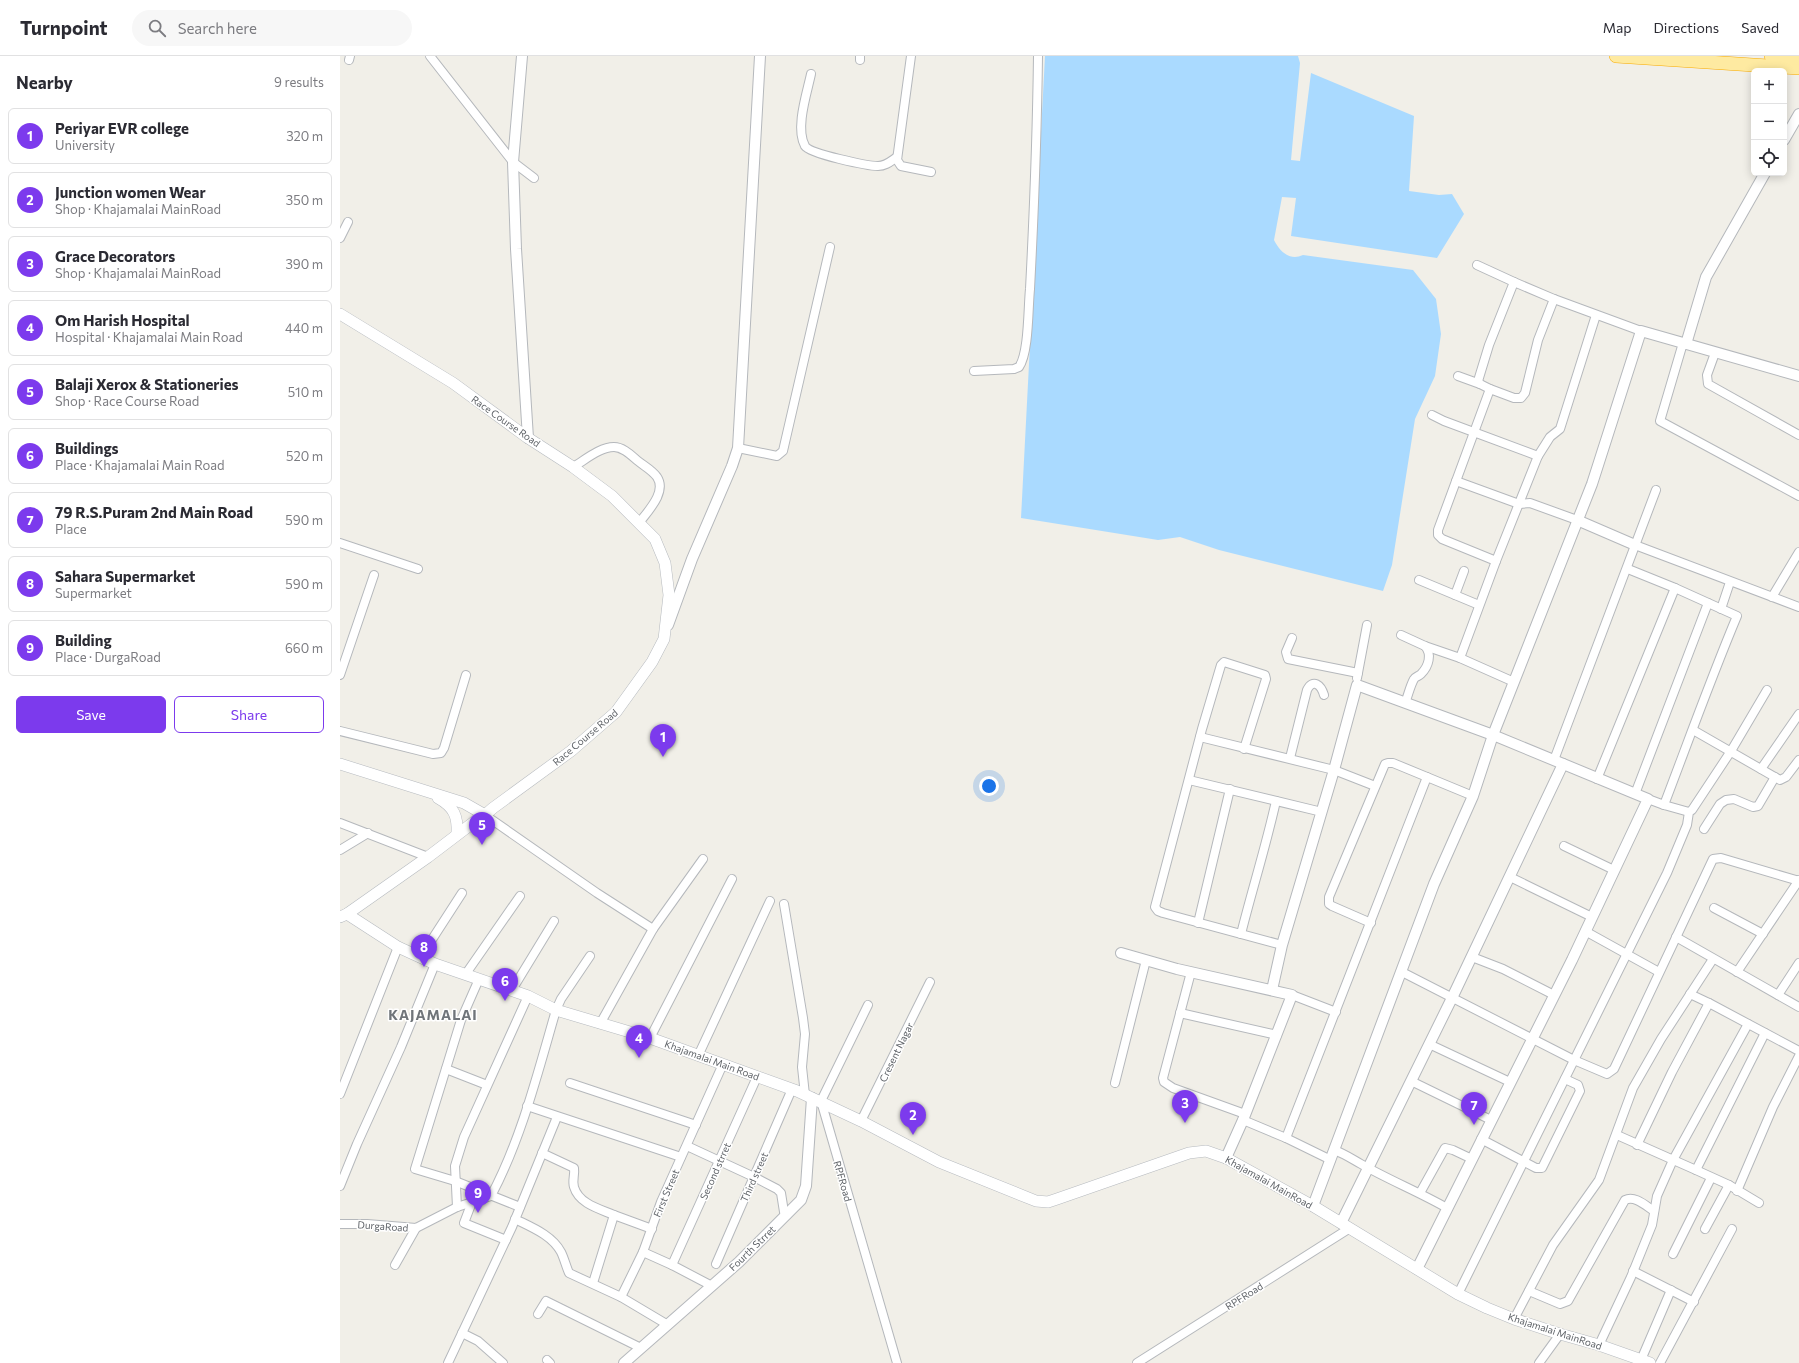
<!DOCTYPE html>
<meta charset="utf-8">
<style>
:root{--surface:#fff;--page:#f7f7f7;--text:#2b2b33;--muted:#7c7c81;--line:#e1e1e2;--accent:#7c3aed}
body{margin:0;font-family:Commissioner,sans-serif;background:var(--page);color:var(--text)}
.controls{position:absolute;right:12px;top:12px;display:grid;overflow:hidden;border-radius:6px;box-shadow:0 2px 10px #0003}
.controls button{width:36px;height:36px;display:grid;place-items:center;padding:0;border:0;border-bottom:1px solid var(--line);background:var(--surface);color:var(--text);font:20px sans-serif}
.you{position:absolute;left:649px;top:730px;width:14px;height:14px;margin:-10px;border:3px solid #fff;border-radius:50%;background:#1a73e8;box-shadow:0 0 0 6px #1a73e833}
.badge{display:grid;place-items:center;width:26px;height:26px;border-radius:50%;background:var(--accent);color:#fff;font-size:13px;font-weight:700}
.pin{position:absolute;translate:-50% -33px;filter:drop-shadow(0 1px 2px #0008)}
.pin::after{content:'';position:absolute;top:21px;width:14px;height:12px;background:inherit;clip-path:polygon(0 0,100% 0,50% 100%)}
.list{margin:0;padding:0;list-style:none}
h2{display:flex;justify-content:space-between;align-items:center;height:52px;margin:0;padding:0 16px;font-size:17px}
h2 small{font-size:13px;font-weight:400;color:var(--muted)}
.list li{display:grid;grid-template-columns:26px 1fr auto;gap:12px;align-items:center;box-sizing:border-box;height:56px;margin:0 8px 8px;padding:0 8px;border:1px solid var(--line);border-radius:6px}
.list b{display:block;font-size:15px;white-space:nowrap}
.list p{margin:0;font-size:13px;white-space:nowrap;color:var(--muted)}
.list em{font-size:13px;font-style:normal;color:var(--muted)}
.actions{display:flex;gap:8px;padding:12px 16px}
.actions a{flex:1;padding:9px 0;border:1px solid var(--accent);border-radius:6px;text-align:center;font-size:14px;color:var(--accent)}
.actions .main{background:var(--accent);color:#fff}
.icon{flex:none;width:22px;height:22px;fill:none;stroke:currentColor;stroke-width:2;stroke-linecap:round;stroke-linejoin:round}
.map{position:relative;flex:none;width:1459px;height:1307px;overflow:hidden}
header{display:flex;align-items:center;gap:24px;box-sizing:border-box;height:56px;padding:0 20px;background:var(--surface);border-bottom:1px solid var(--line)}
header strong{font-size:19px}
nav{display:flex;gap:22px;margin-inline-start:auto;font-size:14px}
.search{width:280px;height:36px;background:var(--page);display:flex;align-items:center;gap:10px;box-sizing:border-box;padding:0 14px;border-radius:22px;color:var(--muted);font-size:15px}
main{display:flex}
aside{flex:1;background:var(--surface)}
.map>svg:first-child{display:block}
</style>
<header>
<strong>Turnpoint</strong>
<div class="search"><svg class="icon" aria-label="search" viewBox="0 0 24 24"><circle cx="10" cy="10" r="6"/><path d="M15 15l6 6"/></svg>Search here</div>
<nav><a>Map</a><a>Directions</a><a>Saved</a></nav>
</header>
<main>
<aside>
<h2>Nearby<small>9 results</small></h2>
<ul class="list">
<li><span class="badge">1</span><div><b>Periyar EVR college</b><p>University</p></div><em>320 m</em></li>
<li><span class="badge">2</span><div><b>Junction women Wear</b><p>Shop · Khajamalai MainRoad</p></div><em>350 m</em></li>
<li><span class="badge">3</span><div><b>Grace Decorators</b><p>Shop · Khajamalai MainRoad</p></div><em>390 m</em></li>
<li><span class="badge">4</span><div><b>Om Harish Hospital</b><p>Hospital · Khajamalai Main Road</p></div><em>440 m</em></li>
<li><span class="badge">5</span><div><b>Balaji Xerox &amp; Stationeries</b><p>Shop · Race Course Road</p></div><em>510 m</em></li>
<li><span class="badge">6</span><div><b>Buildings</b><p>Place · Khajamalai Main Road</p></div><em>520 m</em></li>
<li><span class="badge">7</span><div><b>79 R.S.Puram 2nd Main Road</b><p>Place</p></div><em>590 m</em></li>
<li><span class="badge">8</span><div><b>Sahara Supermarket</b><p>Supermarket</p></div><em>590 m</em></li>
<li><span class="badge">9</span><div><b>Building</b><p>Place · DurgaRoad</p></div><em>660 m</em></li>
</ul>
<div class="actions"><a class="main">Save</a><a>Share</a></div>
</aside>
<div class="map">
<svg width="1459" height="1307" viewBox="0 0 1459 1307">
<rect width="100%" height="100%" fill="#f1efe8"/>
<path fill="#aadaff" d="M705,0H958L960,7L951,104L960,105L971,17L1074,60L1069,135L1099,139L1112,138L1124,158L1097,202L951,180L956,142L942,141L934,184C940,196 950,205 963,199L1073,214L1096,243L1101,278L1095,320L1075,363L1052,509L1043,535L879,494L840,481L818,484L681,462Z"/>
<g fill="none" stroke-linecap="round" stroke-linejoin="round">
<g stroke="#b5b8bc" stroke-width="10">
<g id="minor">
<polyline points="90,0 173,106 194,122"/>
<polyline points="571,0 557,104 561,110 591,116"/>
<polyline points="9,4 10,0"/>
<polyline points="520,4 520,0"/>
<path d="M471,18C467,37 455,72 465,90C470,98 528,110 538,110C546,110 551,105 557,101"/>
<polyline points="0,182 8,166"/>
<polyline points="1137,209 1174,226"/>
<polyline points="1343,287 1320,365 1459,440"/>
<polyline points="1375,297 1367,319 1368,328 1459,379"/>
<path d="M634,315L674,313L679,311C689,297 688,252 690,233C694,156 697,78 698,0"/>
<polyline points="1118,320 1140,328"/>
<polyline points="1150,333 1140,328 1138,325 1149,289 1174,226 1214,243 1301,275"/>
<polyline points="1092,359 1104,365 1198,400 1156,505 1120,602"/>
<polyline points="398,392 437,400 443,395 490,191"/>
<polyline points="1198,400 1210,381 1220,373 1256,259"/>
<path d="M233,411C245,404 260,391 274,391C283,391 291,399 298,405C304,410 312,414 317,421C327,436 308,455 299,467"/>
<polyline points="1116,425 1179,448 1190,447 1237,464"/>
<polyline points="0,487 78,513"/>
<polyline points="1295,489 1459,551"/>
<polyline points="1156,505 1102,483 1098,479 1098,474 1150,333 1174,342 1181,342 1185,337 1198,284 1214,243"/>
<path d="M1288,513L1335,532L1397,560C1371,622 1348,686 1324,749L1308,743"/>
<polyline points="1079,524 1139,549"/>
<polyline points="1115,539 1124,515"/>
<polyline points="1432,541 1459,496"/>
<polyline points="1381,553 1390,526"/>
<polyline points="1061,579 1085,590 1120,602 1174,626"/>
<polyline points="952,582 946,596 948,603 1018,617"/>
<polyline points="0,619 34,519"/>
<polyline points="1017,622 1027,569"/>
<path d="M1065,647C1068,640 1070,630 1074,623C1075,621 1079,620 1081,618C1089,610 1092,598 1085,590"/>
<polyline points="1353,674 1440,724 1446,721 1459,704"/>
<polyline points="0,675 93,698 101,697 104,692 126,619"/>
<polyline points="860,681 994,714 1035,730"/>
<polyline points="904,693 926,623 925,619 884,606 881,609 862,673 815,851 818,855 823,857 942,889"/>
<path d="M950,702L967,634C973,622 981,629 984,639"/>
<polyline points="1214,704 1316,434"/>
<polyline points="1421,713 1459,658"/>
<polyline points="1257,723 1335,532"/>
<polyline points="849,724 982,756"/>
<polyline points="1295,738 1368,547"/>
<polyline points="1324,749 1349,756"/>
<polyline points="145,759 257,837 313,873"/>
<polyline points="0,767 88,801"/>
<polyline points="1364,773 1380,748 1386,744 1394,743 1413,751 1418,750 1435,721"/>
<polyline points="1224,790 1274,814"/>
<polyline points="0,794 28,777"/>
<polyline points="1170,821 1252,861"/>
<polyline points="444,848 463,962 465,978 462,1011 465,1039"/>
<polyline points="1374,852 1423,878"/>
<polyline points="858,867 890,733"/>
<polyline points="1031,867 992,850 989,848 989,841 1045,708 1048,707 1053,707 1087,721"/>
<polyline points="1245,875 1319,916"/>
<path d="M901,878C912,834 926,790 936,745"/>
<polyline points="1336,881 1459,951"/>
<polyline points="1132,901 1163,913 1214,939"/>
<polyline points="80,902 122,837"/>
<polyline points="851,916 823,1022 824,1026 833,1032 905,1058"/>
<polyline points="1062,916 1234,1004 1267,1018 1274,1013 1373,803 1381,802 1459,825"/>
<polyline points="1397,916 1459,824"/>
<polyline points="125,919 180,840"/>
<polyline points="139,923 121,964 75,1113 115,1125 180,1151"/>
<polyline points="172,934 214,865"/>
<polyline points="1350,938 1369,947 1459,995"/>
<polyline points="952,939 996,956"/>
<polyline points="1438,939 1459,907"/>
<polyline points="528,949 481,1045 557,1307"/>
<polyline points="840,957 937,979"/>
<polyline points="260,968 313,873 363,803"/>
<polyline points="310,982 392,823"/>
<polyline points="1089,988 1170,1026"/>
<polyline points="358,1000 430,845"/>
<polyline points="106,1013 147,1029"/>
<polyline points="1071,1025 1151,1064"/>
<polyline points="230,1027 356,1069"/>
<polyline points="775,1027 806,904"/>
<polyline points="0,1038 58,891"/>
<polyline points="187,1050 341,1101"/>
<polyline points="903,1064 946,1082 991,1104"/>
<polyline points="521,1065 590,926"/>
<polyline points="1277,1079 1356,1114 1389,1129 1419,1147"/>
<polyline points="946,1082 1087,721 1133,740"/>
<polyline points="1141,1083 1196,1112 1202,1112 1240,1035 1238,1029 1225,1023"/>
<polyline points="1297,1089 1332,1016 1369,947"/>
<polyline points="347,1090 414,1121 437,1133 441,1137 444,1156 447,1159"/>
<path d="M994,1094C1005,1098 1012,1103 1021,1108C1049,1124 1079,1136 1107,1152"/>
<path d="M202,1097L234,1112C235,1119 232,1124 234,1131C239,1148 260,1153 274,1159"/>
<polyline points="1356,1114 1425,977"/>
<polyline points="0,1130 17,1088 61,991 95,908"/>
<polyline points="1397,1135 1433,1051 1459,1000"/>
<polyline points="1080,1137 1105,1092 1113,1094 1132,1103"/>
<polyline points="132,1146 124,1167 166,1184"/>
<polyline points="117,1151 115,1110 124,1081 188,940"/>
<path d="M175,1163C191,1171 212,1179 221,1196C224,1202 226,1210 229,1217L281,1241L328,1269"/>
<path d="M0,1168H27L76,1172L117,1151L151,1140C181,1084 198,1016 216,954L221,943L250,900"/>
<polyline points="1365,1173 1389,1129"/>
<polyline points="1333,1198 1371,1122"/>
<polyline points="376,1208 452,1033"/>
<polyline points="55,1209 76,1172"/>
<polyline points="332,1209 417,1021"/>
<polyline points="1293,1215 1354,1246"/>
<polyline points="253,1227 274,1159 312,1173"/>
<polyline points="372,1230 332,1209 303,1196 321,1146 383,1008"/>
<path d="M1189,1235L1220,1248L1228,1245L1285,1144C1295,1139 1306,1150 1314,1155"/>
<polyline points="1118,1238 1327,817 1347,769 1349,756 1352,754 1391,695 1427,634"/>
<polyline points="281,1241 303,1196"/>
<polyline points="198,1258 206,1245 301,1292"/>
<polyline points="1174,1263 1213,1189 1259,1124 1293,1032 1321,983 1373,903"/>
<polyline points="122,1277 138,1285 163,1307"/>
<polyline points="1259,1289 1291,1221 1312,1169 1317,1140 1333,1104 1408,968"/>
<polyline points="207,1304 210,1307"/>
<polyline points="1301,1304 1331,1234"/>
<polyline points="108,1307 172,1171 217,1061"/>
<polyline points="797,1307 1010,1172"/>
<polyline points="1199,1307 1220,1278"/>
<polyline points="1320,1307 1392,1173"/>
</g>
</g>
<g stroke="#b5b8bc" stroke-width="12">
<g id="tertiary">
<polyline points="182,0 173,106 176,193 188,382"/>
<polyline points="1444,84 1459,58"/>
<polyline points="1346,288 1366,221 1425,117"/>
<polyline points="1237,464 1295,489"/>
<polyline points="328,569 352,503 392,410 398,392 420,0"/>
<polyline points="781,897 837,913 952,939 903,1064 886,1102"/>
<polyline points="932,934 942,889 994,714 1017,629 1153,679 1252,428 1301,275 1459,320"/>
<polyline points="973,1150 1094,828 1133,740 1153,679 1308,743 1232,904 1077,1213"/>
<polyline points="1001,1167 1112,942 1223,708"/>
<polyline points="284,1307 399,1206 461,1144 466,1130 472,1042"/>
</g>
</g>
<g stroke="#b6babf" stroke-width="12">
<g id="secondary">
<polyline points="0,258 113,327 188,382 233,411 272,440 315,483 325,507 329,539 324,583 312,606 276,656 231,695 153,752 145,759 138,763 88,801 7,858 0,861"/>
<polyline points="0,708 124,747 145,759"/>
<path d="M98,742C114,751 118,760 117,778"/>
<polyline points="7,858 58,891 95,908 188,940 216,954 310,982 457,1035 521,1065 599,1106 696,1145 708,1146 717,1143 849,1097 866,1095 886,1102 973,1150 1118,1238 1147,1252 1174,1263 1220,1278 1259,1289 1310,1307"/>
</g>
</g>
<g stroke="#f9ab00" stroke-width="14">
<g id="trunk">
<polyline points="1276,0 1459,12"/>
<polyline points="1431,0 1459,2"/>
</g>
</g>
<use href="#minor" stroke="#fff" stroke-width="8"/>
<use href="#tertiary" stroke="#fff" stroke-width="10"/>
<use href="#secondary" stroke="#fff" stroke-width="11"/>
<use href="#trunk" stroke="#feeaa1" stroke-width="13"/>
</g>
<g text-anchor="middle" stroke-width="3" stroke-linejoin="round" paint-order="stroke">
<g font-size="10" fill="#5f6368" stroke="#fff">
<text transform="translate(166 365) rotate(35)" y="4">Race Course Road</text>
<text transform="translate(245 681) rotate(-40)" y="4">Race Course Road</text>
<text transform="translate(556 996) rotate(-64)" y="4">Cresent Nagar</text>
<text transform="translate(372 1004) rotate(20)" y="4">Khajamalai Main Road</text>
<text transform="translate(375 1115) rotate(-66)" y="4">Second strret</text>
<text transform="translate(414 1121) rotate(-66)" y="4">Third street</text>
<text transform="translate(503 1125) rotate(74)" y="4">RPFRoad</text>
<text transform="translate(929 1126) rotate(29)" y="4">Khajamalai MainRoad</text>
<text transform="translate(326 1137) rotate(-67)" y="4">First Street</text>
<text transform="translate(43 1170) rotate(4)" y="4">DurgaRoad</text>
<text transform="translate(412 1192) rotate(-44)" y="4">Fourth Strret</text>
<text transform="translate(904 1240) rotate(-32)" y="4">RPFRoad</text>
<text transform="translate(1215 1275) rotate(18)" y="4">Khajamalai MainRoad</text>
</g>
<g font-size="14" font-weight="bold" letter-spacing="1" fill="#70757a" stroke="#fff">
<text x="93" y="964">KAJAMALAI</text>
</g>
</g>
</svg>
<div class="controls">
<button>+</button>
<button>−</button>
<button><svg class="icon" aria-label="locate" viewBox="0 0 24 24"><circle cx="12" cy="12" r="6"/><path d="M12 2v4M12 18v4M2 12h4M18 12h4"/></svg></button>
</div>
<div class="you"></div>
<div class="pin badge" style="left:323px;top:701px">1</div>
<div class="pin badge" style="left:573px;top:1079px">2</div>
<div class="pin badge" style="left:845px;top:1067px">3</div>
<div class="pin badge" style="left:299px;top:1002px">4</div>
<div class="pin badge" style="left:142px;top:789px">5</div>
<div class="pin badge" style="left:165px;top:945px">6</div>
<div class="pin badge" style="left:1134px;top:1069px">7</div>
<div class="pin badge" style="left:84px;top:911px">8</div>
<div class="pin badge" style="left:138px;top:1157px">9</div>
</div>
</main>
